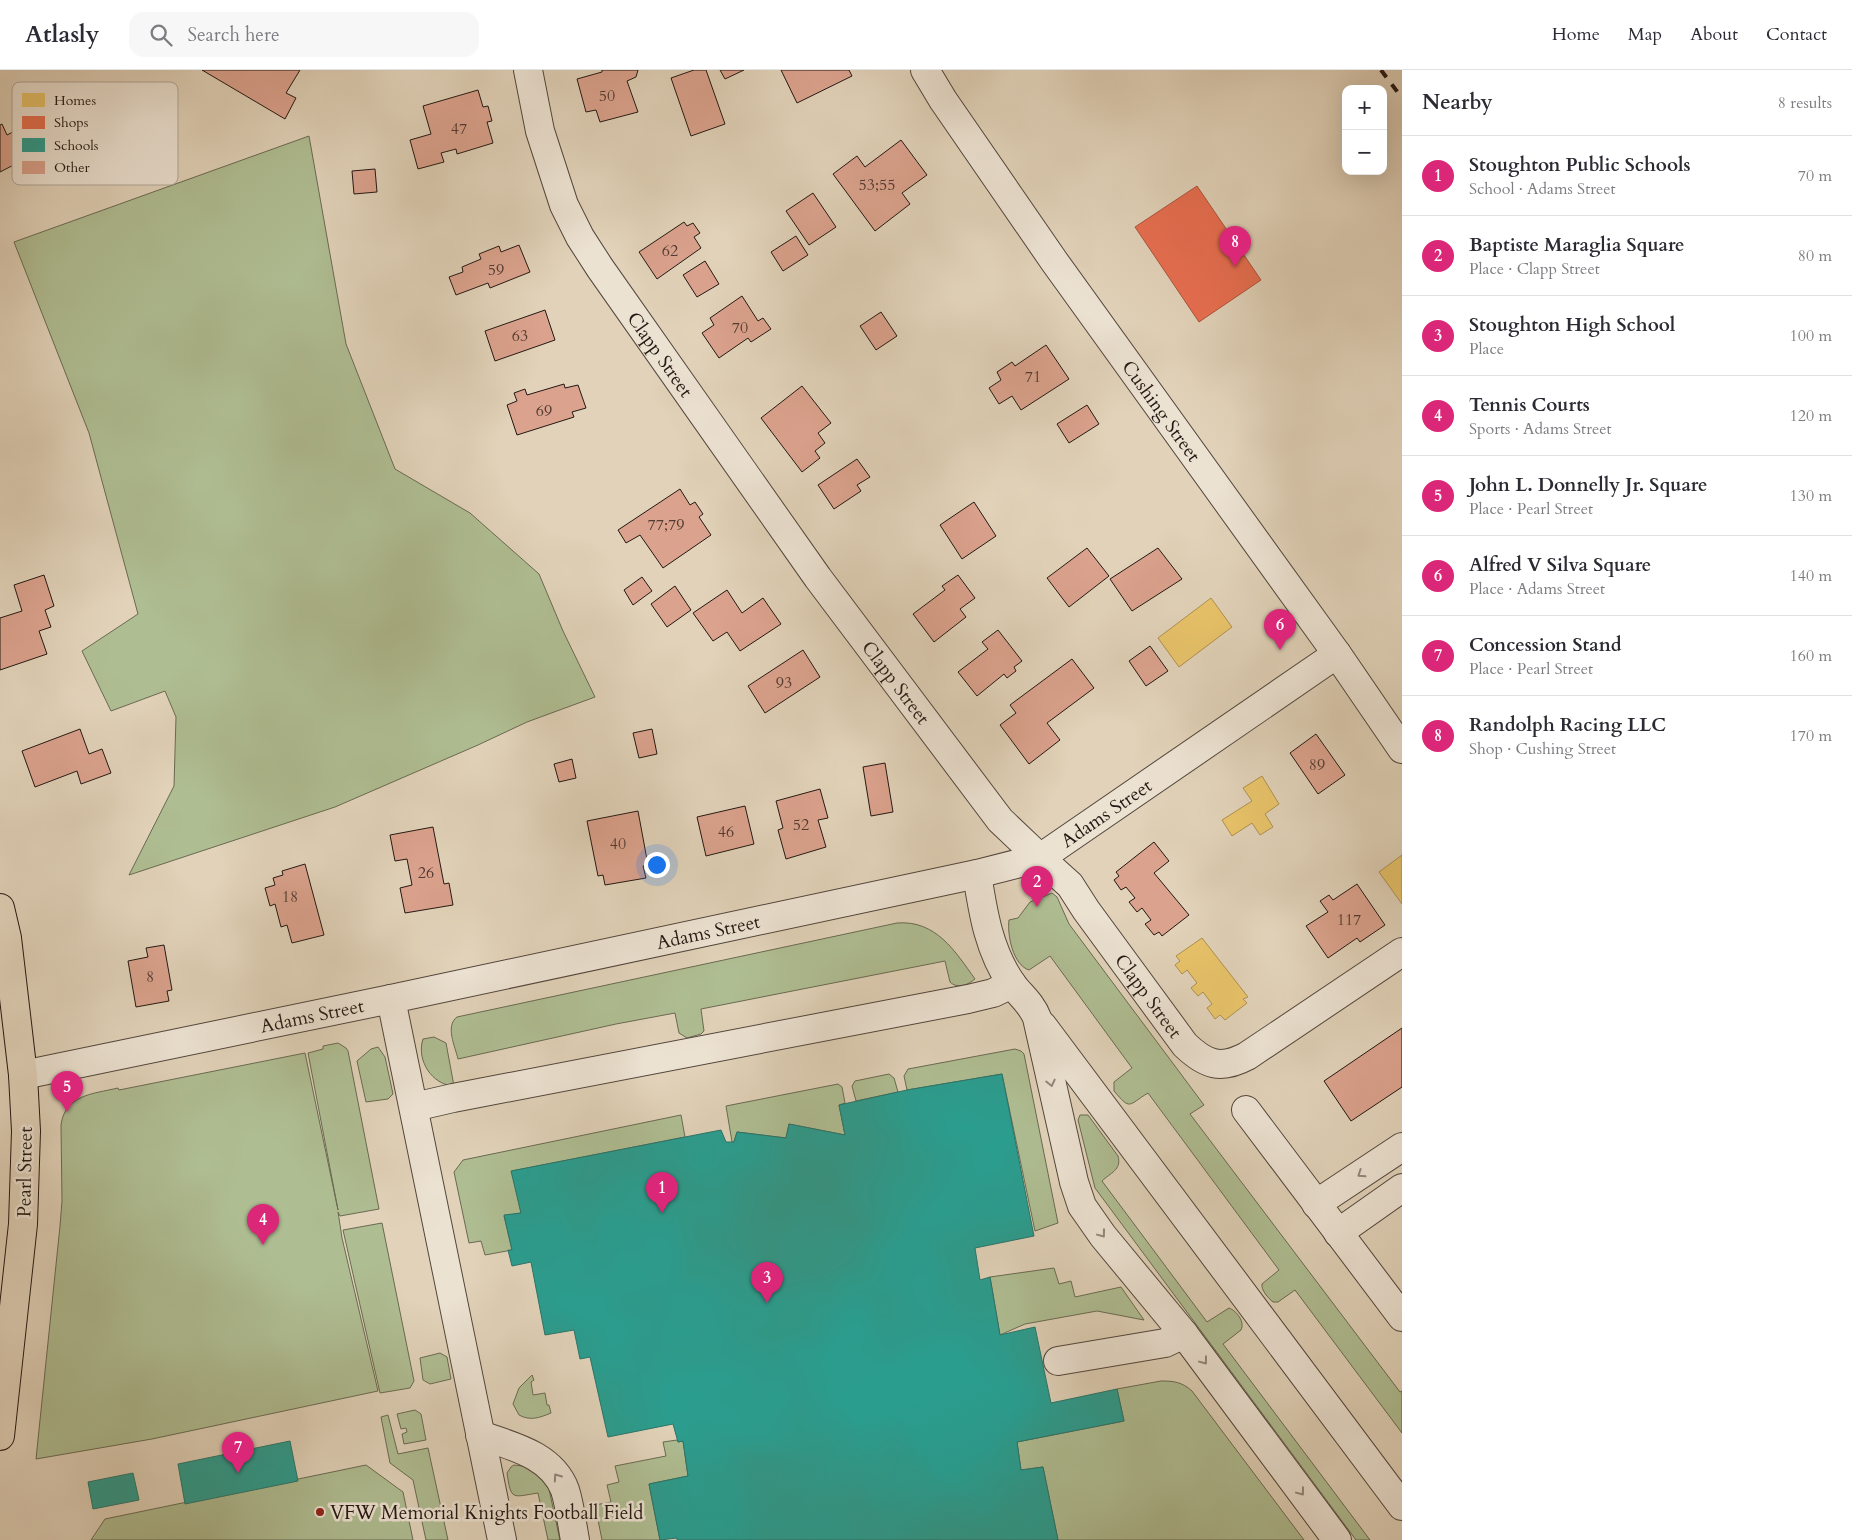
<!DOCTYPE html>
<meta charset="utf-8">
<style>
:root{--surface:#fff;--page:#f7f7f7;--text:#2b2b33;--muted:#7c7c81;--line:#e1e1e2;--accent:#db2777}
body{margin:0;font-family:Cardo,serif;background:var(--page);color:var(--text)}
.controls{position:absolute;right:15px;top:15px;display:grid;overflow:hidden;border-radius:10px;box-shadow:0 5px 20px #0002}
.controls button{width:45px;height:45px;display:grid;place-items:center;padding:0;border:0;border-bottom:1px solid var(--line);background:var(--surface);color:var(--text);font:25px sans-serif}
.you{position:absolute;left:656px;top:794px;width:18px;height:18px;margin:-12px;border:4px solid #fff;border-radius:50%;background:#1a73e8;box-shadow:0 0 0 8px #1a73e833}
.badge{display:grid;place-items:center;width:32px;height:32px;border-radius:50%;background:var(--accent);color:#fff;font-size:16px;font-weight:700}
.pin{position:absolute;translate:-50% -41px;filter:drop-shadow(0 1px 2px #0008)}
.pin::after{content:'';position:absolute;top:26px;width:18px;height:15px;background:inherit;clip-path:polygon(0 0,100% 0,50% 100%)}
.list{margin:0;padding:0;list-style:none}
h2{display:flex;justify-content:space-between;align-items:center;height:65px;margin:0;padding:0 20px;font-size:21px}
h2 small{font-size:16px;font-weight:400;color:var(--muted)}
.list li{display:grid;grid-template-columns:32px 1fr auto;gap:15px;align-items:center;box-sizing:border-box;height:80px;padding:0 20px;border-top:1px solid var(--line)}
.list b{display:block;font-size:19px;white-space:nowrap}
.list p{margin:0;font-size:16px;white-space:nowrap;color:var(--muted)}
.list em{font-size:16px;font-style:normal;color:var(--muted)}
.icon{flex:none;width:28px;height:28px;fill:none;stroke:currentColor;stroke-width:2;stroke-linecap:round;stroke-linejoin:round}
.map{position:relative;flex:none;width:1402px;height:1470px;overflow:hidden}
header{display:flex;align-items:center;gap:30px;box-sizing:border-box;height:70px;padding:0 25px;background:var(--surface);border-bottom:1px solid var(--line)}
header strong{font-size:24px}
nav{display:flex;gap:28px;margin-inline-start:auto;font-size:18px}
.search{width:350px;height:45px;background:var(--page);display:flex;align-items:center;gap:12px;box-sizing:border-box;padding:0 18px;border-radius:15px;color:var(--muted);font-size:19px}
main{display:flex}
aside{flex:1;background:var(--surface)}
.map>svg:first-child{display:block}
</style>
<header>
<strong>Atlasly</strong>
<div class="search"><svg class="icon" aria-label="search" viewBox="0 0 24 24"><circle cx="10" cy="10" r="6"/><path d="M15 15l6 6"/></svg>Search here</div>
<nav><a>Home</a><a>Map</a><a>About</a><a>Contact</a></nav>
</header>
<main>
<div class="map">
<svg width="1402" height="1470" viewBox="0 0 1402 1470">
<rect width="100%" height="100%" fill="#e1d2b9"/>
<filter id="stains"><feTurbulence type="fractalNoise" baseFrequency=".004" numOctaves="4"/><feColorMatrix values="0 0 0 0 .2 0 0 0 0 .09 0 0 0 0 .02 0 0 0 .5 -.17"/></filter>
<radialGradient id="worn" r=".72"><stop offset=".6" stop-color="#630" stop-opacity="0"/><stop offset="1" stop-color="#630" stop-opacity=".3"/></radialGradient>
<g fill="#afbd92" stroke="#696a52">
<polygon points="309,66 346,274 395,399 470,443 539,504 563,561 595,627 527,652 478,675 335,737 129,805 174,716 176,647 165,621 111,641 82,581 138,544 89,363 14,172"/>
<path d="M1052,823L1057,827L1069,854L1204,1035L1190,1044L1400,1322L1402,1321V1363L1295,1220L1278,1232H1273C1268,1228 1261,1220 1262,1214L1279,1200L1148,1023C1128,1035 1131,1041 1114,1021V1012L1132,998L1050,886L1029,900C1013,895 1007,865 1009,850L1018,848L1030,832Z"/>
<path d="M897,853C936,850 955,881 975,909C968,915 957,919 950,912L945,891L701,939L704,961L701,964L687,968L679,963L675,943L616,954L458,989C455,976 445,956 457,947Z"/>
<path d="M434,967L446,973L454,1016C432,1015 416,990 423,969Z"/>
<path d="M338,973L346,978L348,981L379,1139L340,1146L338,1142L342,1168L378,1321L152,1369L36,1389L60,1156L62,1131L61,1055C65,1025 92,1024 118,1018L119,1020L305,983L338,1140L308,983L323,979V976Z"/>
<polygon points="378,977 385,987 393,1024 388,1029 366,1032 357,991 371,979"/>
<polygon points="1015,979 1021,981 1024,984 1058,1153 1035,1161 1002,1004 907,1020 904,1006 908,999"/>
<polygon points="889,1004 894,1008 898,1022 856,1031 852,1016 855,1011"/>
<polygon points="838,1014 842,1017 845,1033 839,1035 845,1065 789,1054 786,1068 737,1062 734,1072 732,1072 726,1036"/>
<polygon points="681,1045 685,1067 512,1101 521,1143 504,1146 512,1180 485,1185 481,1171 469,1173 454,1102 463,1090"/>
<path d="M1080,1045H1088L1118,1086C1122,1100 1110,1103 1102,1111L1207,1252L1229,1238C1237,1241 1245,1252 1241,1260L1223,1274L1370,1470H1356L1095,1118L1078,1050Z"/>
<polygon points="382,1153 414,1311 410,1318 380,1323 343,1160"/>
<polygon points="1054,1198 1059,1214 1071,1211 1075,1227 1121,1217 1144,1250 1097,1241 1025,1254 1000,1265 990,1207"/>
<polygon points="440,1283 447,1287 451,1309 430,1314 423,1310 420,1288"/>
<path d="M532,1305L534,1310L531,1312L533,1325L545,1323L547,1335H549L551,1343C539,1348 530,1351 519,1345L513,1334L519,1318Z"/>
<path d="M1161,1311C1174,1311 1182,1312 1192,1321L1304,1470H1058L1043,1397L1021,1400L1017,1372L1124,1351L1117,1319Z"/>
<polygon points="415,1340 421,1344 426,1370 404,1374 402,1364 407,1362 406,1358 401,1359 397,1344"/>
<polygon points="388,1345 398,1384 428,1378 448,1470 426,1470 413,1410 390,1393 381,1347"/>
<polygon points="677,1370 678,1372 683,1371 688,1406 649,1414 660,1470 602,1470 595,1435 611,1432 607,1415 619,1412 615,1396 666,1386 663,1372"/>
<polygon points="366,1395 403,1422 413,1470 91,1470 105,1449"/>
<path d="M514,1395C531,1396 542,1405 549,1419L560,1470H548L538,1423C512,1427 511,1431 507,1403L511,1397Z"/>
</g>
<g fill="#e9c46a" stroke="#ae9050">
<polygon points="1211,528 1232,557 1179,597 1158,568"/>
<polygon points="1262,706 1279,734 1265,744 1273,757 1260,765 1252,753 1232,766 1222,750 1252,731 1243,718"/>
<polygon points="1402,785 1402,834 1379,802"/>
<polygon points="1202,868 1248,927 1243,929 1247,933 1225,950 1220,945 1215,949 1207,938 1212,934 1203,922 1198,926 1191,918 1197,913 1187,900 1182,904 1175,895 1180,891 1176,886"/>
</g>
<polygon fill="#e76f51" stroke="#ac553e" points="1197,116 1261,210 1199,252 1135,157"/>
<g fill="#2a9d8f" stroke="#28756a">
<polygon points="1002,1004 1034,1166 975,1178 980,1210 990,1207 1000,1265 1035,1257 1051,1333 1117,1319 1124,1351 1017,1372 1021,1400 1043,1397 1058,1470 677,1470 677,1468 660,1470 649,1414 688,1406 683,1371 678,1372 673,1354 608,1367 590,1287 580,1289 574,1260 545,1265 531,1192 512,1196 508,1180 512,1180 504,1145 521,1143 511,1101 721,1060 726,1072 734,1072 737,1062 786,1068 789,1054 845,1065 839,1035 907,1020"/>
<polygon points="290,1371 298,1411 185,1434 178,1394"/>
<polygon points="133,1403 139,1430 93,1439 88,1412"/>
</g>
<g fill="#dba28d" stroke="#231813">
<polygon points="202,0 300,0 286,23 296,28 285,49"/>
<polygon points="602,0 638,0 636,7 627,11 638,42 600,52 596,40 586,42 577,9 602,2"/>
<polygon points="694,0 706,0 725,54 691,66 671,8"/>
<polygon points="720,0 744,0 725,9"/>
<polygon points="781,0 849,0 852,6 797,33"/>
<polygon points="83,16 104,56 38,90 35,84 0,102 0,55 2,54 7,65 22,57 18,49"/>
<polygon points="478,20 483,37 488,36 492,51 487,52 493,73 457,84 456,79 441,83 444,92 418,99 410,70 431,64 423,36"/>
<polygon points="901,70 927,105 902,123 910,134 875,161 833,104 857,86 865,97"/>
<polygon points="375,99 377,122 354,124 352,101"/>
<polygon points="813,123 836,157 809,175 786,141"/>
<polygon points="684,152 687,156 693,153 700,163 694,167 701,178 657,209 639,182"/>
<polygon points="796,166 808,185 783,201 771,182"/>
<polygon points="519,175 530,202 490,218 488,213 456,225 449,207 463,202 462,197 481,189 479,184 499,176 501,182"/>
<polygon points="705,191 719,214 697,227 683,205"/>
<polygon points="742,226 758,251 763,248 771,259 751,272 748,268 719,288 702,263 714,255 710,248"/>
<polygon points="545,240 555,270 495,291 485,261"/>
<polygon points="881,242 897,266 876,280 860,256"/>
<polygon points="1046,275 1069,309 1021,340 1012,326 999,334 989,318 1001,310 997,302 1012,292 1015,296"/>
<polygon points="564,314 565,318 578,315 586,338 572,342 574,347 517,365 507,335 517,331 514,323 525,319 527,325"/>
<polygon points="802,316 831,353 818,363 825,373 815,381 820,388 802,402 761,348"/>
<polygon points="1087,335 1099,354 1069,373 1057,354"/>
<polygon points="857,389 870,407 857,415 861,421 834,439 818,415"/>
<polygon points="680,419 690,435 695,432 703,444 699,447 711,465 663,498 640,465 626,473 618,460"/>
<polygon points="974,432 996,466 962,489 940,455"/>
<polygon points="1087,478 1109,506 1069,537 1047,508"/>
<polygon points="1158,478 1182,509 1132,541 1110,509"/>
<polygon points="44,505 54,536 45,540 51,557 39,561 47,584 0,600 0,548 22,541 14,515"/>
<polygon points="958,505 975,528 960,539 966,547 934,572 913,544 945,520 942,516"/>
<polygon points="642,507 652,521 633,535 624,520"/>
<polygon points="675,516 691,540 667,557 651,534"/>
<polygon points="727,520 742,543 763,528 781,554 740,581 727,562 713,571 693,543"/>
<polygon points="998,560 1022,591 1014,597 1016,601 1007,608 1004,604 977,626 958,602 988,579 982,572"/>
<polygon points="1150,576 1168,601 1146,616 1129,591"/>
<polygon points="803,580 820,607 765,643 748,616"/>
<polygon points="1072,589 1094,618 1047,653 1060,670 1029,694 1000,655 1016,643 1010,635"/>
<polygon points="80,659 89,684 102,679 111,703 81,714 77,701 35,717 22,681"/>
<polygon points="652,659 657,684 639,688 633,663"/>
<polygon points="1316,664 1345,705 1318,724 1290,683"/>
<polygon points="572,689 576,708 559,712 554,694"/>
<polygon points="885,693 893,742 871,746 863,697"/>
<polygon points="820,719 828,748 818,750 826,777 786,789 778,760 783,758 776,731"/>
<polygon points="745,736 754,774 706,786 697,747"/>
<polygon points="638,741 648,795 643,796 646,808 605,815 603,805 598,806 587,751"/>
<polygon points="433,757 444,814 449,813 453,835 405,843 400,818 412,815 407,789 395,791 390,765"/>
<polygon points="1154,772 1169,791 1154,803 1189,845 1162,866 1159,862 1154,865 1145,854 1151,850 1142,838 1137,842 1129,832 1135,828 1126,817 1121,820 1114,810 1119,806 1116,802"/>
<polygon points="305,794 324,865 292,873 287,855 281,857 275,834 270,836 265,818 275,815 273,808 283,805 282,801"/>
<polygon points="1357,814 1385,855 1360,872 1357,868 1328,888 1306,856 1328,842 1320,831 1329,825 1333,830"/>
<polygon points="164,875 172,920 167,921 169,931 136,937 128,891 148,887 146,878"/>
<polygon points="1402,958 1402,1017 1351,1051 1324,1011"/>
</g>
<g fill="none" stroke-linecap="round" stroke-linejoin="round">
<g stroke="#52463c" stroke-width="30">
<g id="minor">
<path id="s1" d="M528,0L540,61L564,135L580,167L600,198L818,508L1000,750L1040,788L1070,815L1086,840L1185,975C1206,995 1221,1000 1247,986L1402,882"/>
<path id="s2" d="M925,0L943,30L1054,191L1337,584L1402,679"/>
<path d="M977,804C983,843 989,881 1012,914C1020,925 1032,934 1037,948L1074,1112L1082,1136L1103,1166L1184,1264L1337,1470"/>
<polyline points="391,929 502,1470"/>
<polyline points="1042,955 1402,1436"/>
<path id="s3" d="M23,1005L391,929L977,804L1040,788L1337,584"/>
<polyline points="414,1037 453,1028 968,929 993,923 1012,914"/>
<polyline points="1246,1040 1402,1247"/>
<polyline points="1316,1134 1402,1077"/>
<polyline points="1338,1163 1402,1118"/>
<polyline points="1058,1291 1165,1273 1184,1264"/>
<path d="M480,1365C512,1376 552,1385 565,1420C570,1436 572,1454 575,1470"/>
</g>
</g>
<g stroke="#231813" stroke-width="30">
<polyline id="major" points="0,838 7,868 23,1005 26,1061 23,1154 0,1366"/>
</g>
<use href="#minor" stroke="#ece2d2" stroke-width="28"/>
<use href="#major" stroke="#e1d2b9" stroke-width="28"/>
<polyline stroke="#231813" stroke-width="4" stroke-dasharray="9 9" stroke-linecap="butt" points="1381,0 1402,28"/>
</g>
<defs><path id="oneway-chevron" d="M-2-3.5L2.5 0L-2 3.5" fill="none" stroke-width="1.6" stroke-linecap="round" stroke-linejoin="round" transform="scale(1.25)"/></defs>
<g stroke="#92877c">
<use href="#oneway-chevron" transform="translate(1051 1013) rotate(77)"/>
<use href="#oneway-chevron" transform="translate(1361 1104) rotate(146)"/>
<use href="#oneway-chevron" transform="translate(1102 1164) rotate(53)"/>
<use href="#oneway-chevron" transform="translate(1204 1291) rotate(53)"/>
<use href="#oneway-chevron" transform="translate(557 1407) rotate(-125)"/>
<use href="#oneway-chevron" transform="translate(1301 1422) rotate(53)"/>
</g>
<circle fill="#8f2418" stroke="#ece2d2" stroke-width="2" cx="320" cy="1442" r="5"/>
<g text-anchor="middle" stroke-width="5" stroke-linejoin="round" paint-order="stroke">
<g font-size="16" fill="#513a32">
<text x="607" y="31">50</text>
<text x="459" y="64">47</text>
<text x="877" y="120">53;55</text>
<text x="670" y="186">62</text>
<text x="496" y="205">59</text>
<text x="740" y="263">70</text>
<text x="520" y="271">63</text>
<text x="1033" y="312">71</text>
<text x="544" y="346">69</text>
<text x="666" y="460">77;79</text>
<text x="784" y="618">93</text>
<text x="1317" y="700">89</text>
<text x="801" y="760">52</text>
<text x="726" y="767">46</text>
<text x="618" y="779">40</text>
<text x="426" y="808">26</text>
<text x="290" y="832">18</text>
<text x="1349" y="855">117</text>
<text x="150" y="912">8</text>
</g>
<g font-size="19" fill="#231813" stroke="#ece2d2">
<text dy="7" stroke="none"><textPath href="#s1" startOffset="318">Clapp Street</textPath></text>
<text dy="7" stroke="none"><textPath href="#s2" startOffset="415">Cushing Street</textPath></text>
<text dy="7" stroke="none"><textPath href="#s1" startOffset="722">Clapp Street</textPath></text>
<text dy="7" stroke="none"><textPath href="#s3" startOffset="1120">Adams Street</textPath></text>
<text dy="7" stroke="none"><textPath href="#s3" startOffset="700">Adams Street</textPath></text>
<text dy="7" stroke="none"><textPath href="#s1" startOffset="1126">Clapp Street</textPath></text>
<text dy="7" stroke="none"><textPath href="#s3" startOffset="295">Adams Street</textPath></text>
<text transform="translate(24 1102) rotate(-89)" y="7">Pearl Street</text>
</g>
<g font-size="19" fill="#231813" stroke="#ece2d2" text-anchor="start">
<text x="330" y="1449">VFW Memorial Knights Football Field</text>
</g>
</g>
<rect x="12" y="12" width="166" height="103" rx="8" fill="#ece2d2" stroke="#b0a599" stroke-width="1"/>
<rect x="22" y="23" width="23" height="14" fill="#e9c46a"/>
<rect x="22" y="46" width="23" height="13" fill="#e76f51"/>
<rect x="22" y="68" width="23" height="14" fill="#2a9d8f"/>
<rect x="22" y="91" width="23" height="13" fill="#dba28d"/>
<g font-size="14" fill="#231813">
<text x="54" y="35">Homes</text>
<text x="54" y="57">Shops</text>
<text x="54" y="80">Schools</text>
<text x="54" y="102">Other</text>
</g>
<rect width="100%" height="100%" filter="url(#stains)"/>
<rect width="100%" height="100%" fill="url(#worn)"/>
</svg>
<div class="controls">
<button>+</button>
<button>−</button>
</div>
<div class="you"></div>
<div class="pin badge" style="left:662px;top:1143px">1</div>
<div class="pin badge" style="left:1037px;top:837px">2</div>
<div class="pin badge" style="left:767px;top:1233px">3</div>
<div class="pin badge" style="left:263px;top:1175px">4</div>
<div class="pin badge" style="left:67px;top:1042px">5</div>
<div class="pin badge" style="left:1280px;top:580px">6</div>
<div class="pin badge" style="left:238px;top:1403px">7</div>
<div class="pin badge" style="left:1235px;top:197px">8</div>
</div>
<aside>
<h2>Nearby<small>8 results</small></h2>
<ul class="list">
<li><span class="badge">1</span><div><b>Stoughton Public Schools</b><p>School · Adams Street</p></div><em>70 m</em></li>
<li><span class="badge">2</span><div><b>Baptiste Maraglia Square</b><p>Place · Clapp Street</p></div><em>80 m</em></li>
<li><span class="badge">3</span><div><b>Stoughton High School</b><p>Place</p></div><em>100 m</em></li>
<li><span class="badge">4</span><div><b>Tennis Courts</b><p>Sports · Adams Street</p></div><em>120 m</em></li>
<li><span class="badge">5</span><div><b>John L. Donnelly Jr. Square</b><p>Place · Pearl Street</p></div><em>130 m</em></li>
<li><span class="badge">6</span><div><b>Alfred V Silva Square</b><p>Place · Adams Street</p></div><em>140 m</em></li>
<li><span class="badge">7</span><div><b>Concession Stand</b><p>Place · Pearl Street</p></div><em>160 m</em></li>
<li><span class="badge">8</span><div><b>Randolph Racing LLC</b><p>Shop · Cushing Street</p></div><em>170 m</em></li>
</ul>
</aside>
</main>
